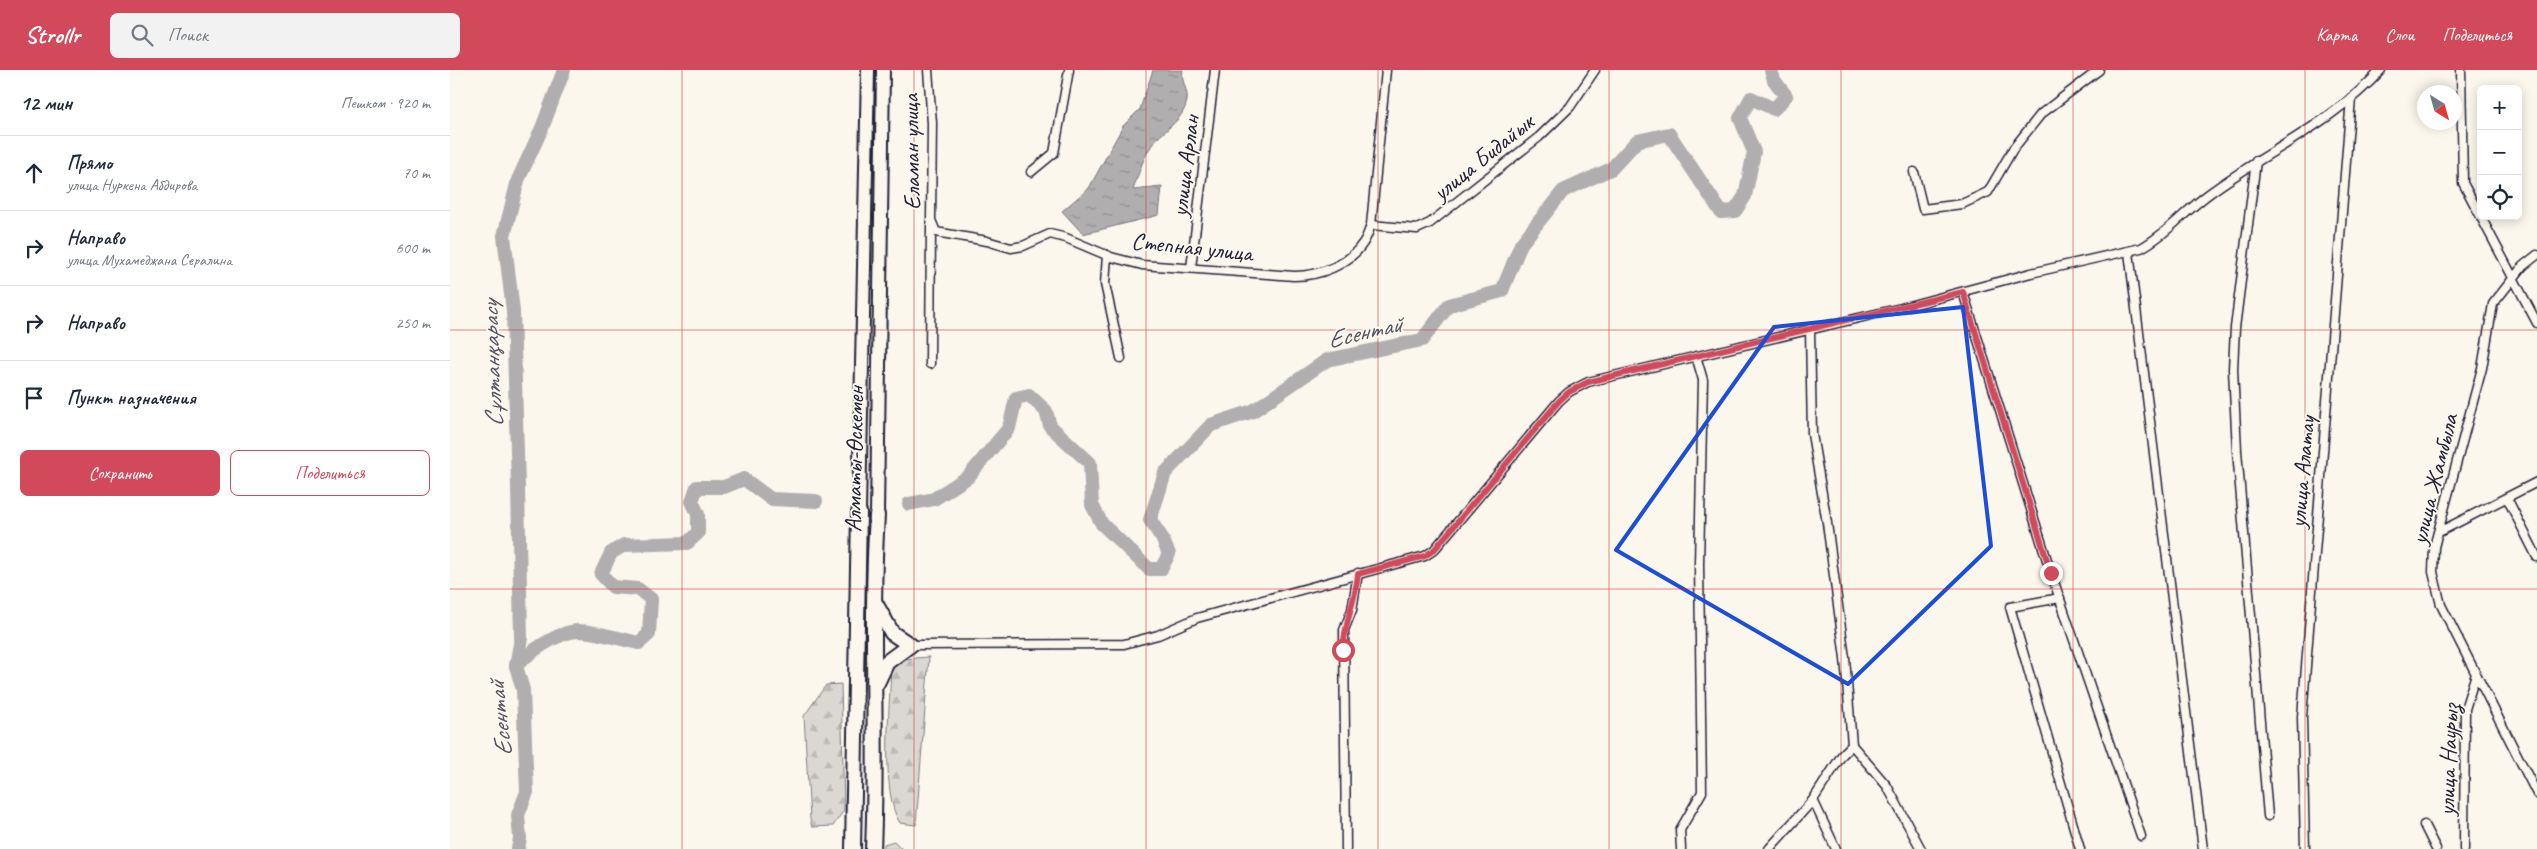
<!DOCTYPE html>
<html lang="ru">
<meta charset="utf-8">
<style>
:root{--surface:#fff;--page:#f2f2f3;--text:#1f2937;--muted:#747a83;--line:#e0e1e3;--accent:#d1495b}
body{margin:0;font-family:Caveat,sans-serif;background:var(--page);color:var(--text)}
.controls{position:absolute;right:15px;top:15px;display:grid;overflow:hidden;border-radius:8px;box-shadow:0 2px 12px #0003}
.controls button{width:45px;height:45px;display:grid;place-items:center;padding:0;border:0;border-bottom:1px solid var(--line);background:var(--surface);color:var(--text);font:25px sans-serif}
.compass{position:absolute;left:1967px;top:15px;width:45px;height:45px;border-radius:50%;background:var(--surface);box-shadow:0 2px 12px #0003;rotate:143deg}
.stop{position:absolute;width:15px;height:15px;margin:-11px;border:4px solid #d1495b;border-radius:50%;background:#fff}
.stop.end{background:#d1495b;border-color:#fff;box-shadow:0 1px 5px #0008}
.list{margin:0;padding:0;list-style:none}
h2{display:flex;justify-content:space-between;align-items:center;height:65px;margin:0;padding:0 20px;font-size:21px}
h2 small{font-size:16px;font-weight:400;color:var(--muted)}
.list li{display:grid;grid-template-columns:32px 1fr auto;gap:15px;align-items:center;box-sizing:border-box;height:75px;padding:0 20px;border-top:1px solid var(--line)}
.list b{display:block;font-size:19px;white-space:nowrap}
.list p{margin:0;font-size:16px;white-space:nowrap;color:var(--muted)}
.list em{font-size:16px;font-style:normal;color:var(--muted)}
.actions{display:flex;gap:10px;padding:15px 20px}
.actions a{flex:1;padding:11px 0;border:1px solid var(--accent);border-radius:8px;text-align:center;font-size:18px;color:var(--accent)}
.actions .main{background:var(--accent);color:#fff}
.icon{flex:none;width:28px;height:28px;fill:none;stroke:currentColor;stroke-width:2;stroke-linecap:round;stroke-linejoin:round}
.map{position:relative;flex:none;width:2087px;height:779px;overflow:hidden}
header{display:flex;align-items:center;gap:30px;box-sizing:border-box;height:70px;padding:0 25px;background:var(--accent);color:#fff}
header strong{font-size:24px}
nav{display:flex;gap:28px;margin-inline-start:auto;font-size:18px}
.search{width:350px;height:45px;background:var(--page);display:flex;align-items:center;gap:12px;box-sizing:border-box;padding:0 18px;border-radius:8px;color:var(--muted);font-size:19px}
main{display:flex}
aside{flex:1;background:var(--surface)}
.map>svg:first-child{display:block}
</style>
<header>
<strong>Strollr</strong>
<div class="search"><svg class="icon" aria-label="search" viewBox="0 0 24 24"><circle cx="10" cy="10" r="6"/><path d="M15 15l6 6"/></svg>Поиск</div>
<nav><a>Карта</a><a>Слои</a><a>Поделиться</a></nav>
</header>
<main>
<aside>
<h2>12 мин<small>Пешком · 920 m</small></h2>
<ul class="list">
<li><svg class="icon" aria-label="ahead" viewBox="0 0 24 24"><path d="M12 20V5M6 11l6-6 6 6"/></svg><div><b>Прямо</b><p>улица Нуркена Абдирова</p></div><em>70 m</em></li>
<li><svg class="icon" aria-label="right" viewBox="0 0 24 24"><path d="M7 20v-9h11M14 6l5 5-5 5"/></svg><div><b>Направо</b><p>улица Мухамеджана Сералина</p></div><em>600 m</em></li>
<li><svg class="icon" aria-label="right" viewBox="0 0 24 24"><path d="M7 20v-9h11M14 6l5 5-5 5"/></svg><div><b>Направо</b></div><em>250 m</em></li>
<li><svg class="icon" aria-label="arrive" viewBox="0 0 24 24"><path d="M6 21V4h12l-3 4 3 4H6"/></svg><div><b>Пункт назначения</b></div></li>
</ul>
<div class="actions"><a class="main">Сохранить</a><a>Поделиться</a></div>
</aside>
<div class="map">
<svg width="2087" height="779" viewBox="0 0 2087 779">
<defs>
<pattern id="forest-firs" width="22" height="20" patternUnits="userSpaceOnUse" patternTransform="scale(1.25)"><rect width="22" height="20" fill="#dbd8d3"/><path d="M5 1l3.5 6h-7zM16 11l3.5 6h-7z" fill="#bcb9b6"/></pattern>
<pattern id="water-ripples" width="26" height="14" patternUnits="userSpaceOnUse" patternTransform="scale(1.25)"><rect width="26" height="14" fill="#b1aeb0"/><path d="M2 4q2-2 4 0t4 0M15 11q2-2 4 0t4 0" fill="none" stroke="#908d90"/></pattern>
</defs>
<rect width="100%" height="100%" fill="#fbf7ec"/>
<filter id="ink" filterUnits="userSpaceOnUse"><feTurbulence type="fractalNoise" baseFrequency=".02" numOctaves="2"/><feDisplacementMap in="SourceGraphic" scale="10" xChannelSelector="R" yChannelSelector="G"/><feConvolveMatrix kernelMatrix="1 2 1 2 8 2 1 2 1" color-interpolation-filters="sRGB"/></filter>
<g filter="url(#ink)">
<polygon fill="#dbd8d3" stroke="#7e7d87" points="444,771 452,779 434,779 434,774"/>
<g fill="url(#forest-firs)" stroke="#7e7d87">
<path d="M479,587L466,755L450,753C430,723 440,636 441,598L452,589Z"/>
<polygon points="391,614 394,740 383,756 362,757 360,749 354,646 376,615"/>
</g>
<path fill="url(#water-ripples)" stroke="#787681" d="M703,0H733C730,10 739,21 737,31C733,50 718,57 706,70C694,83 689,103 683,120L712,117L709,145L633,164L612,141L639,118L673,56L690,39Z"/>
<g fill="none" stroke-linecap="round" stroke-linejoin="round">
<g stroke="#b1aeb0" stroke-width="14">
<polyline points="459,434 484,429 518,407 559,358 566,328 579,325 596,341 600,356 640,393 642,435 652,454 699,499 711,499 719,484 712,468 700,450 715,403 761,355 803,341 877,290 972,270 999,235 1052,221 1071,174 1113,121 1161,99 1187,71 1219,64 1271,142 1285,141 1295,126 1304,82 1290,48 1301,28 1324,39 1336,26 1324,10 1321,0"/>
<path d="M66,596C78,583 108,562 127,561C142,560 173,570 189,573L199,564L201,529L188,519L163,517L151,504L161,483L174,475L237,473L248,463V444L242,431L247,417H274L294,409L321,429L366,431"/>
<polyline points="68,779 70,768 68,745 77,722 73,620 66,596 71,568 68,417 63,241 54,166 68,110 92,58 114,0"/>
</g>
<g stroke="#22223b" stroke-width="11">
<g id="minor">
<path d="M478,0L482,53L481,150L486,162L537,171L561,178L573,176L600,164L616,168L661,187L692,195L844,206C869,206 899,195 913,173C917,168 919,160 921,155L936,0"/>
<polyline points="2011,0 2013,113 2087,253"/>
<polyline points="1806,91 1785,258 1783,299 1787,381 1818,746"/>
<polyline points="581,102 604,83 619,0"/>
<polyline points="1464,102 1473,139 1512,134 1538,122 1563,79 1591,44 1649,0"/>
<polyline points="921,155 967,159 980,153 1089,67 1120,37 1145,0"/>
<polyline points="1679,182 1753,779"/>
<polyline points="657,185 655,214 671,288"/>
<polyline points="2087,185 2073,196 2043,234 2032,298 1984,477 1983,502 1991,535 2087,724"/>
<polyline points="741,198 765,0"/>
<polyline points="1513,222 1601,503 1691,766"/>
<polyline points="480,294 481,155"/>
<polyline points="2057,428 2087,487"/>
<polyline points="1989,462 2087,412"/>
<polyline points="1610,528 1560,537 1630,779"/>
<path d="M460,575L674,574L708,565L747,548L975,486L984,480L1109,331L1119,322L1138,312L1451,238L1581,203L1691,178C1717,164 1736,140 1760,123C1816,82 1884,52 1931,0"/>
<polyline points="1402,675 1437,716 1471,779"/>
<polyline points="1363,730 1386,779"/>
<polyline points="1974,755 1986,779"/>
<polyline points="896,779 894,560 902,540 908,503"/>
<polyline points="1231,779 1230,760 1252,722 1249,494 1253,310 1246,286"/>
<polyline points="1319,779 1363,730 1392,685 1402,675 1395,588 1377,453 1362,364 1360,259"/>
<polyline points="1855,779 1852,647 1901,28"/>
<polyline points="2014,779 2015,639 2026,604"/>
</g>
</g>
<g stroke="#22223b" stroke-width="16">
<g id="trunk">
<polyline points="409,442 418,0"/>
<polyline points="427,445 433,0"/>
</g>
</g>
<g stroke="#22223b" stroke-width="18">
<g id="motorway">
<polyline points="425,533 442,563 460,575"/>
<polyline points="427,613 437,592 460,575"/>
<polyline points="403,779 409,442"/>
<path d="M423,779C428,668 420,556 427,445"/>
</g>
</g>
<use href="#minor" stroke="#fbf7ec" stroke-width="8"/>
<use href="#trunk" stroke="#fbf7ec" stroke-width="12"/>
<use href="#motorway" stroke="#fbf7ec" stroke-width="14"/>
</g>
</g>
<g fill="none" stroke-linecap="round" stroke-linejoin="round" filter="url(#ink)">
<path stroke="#d1495b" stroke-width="6" d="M893,580C894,553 906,530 908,504L975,486L984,480L1109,331L1119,322L1138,312L1513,222L1601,503"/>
</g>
<path fill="none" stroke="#1d4ed8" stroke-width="4" stroke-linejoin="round" d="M1513,237L1541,476L1398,614L1166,480L1324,257Z"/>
<path fill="none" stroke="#d62828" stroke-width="1" stroke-opacity="0.55" d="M232,0V779M464,0V779M696,0V779M928,0V779M1159,0V779M1391,0V779M1623,0V779M1855,0V779M0,260H2087M0,519H2087"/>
<g text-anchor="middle" stroke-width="4" stroke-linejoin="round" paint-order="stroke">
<g font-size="24" fill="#22223b" stroke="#fbf7ec">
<text transform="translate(461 82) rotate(-91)" y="8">Еламан улица</text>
<text transform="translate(1033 87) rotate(-39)" y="8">улица Бидайык</text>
<text transform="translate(735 96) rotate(-83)" y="8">улица Арлан</text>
<text transform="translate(742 177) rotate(6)" y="8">Степная улица</text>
<text transform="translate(404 389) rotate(-89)" y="8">Алматы-Өскемен</text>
<text transform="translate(1852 402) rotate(-85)" y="8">улица Алатау</text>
<text transform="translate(1984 409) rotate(-76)" y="8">улица Жамбыла</text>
<text transform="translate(1998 690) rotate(-88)" y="8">улица Наурыз</text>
</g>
<g font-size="25" font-style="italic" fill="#545364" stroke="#fbf7ec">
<text transform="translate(914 261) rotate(-13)" y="9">Есентай</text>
<text transform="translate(41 294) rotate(-92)" y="9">Сұлтанқарасу</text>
<text transform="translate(49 649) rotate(-96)" y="9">Есентай</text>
</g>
</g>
</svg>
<div class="controls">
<button>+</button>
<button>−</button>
<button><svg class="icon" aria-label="locate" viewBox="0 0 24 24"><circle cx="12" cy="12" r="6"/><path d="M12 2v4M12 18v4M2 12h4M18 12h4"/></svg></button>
</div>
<svg class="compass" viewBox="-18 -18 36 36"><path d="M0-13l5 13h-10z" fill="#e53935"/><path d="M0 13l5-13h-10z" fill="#747a83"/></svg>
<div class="stop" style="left:893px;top:580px"></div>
<div class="stop end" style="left:1601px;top:503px"></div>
</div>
</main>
